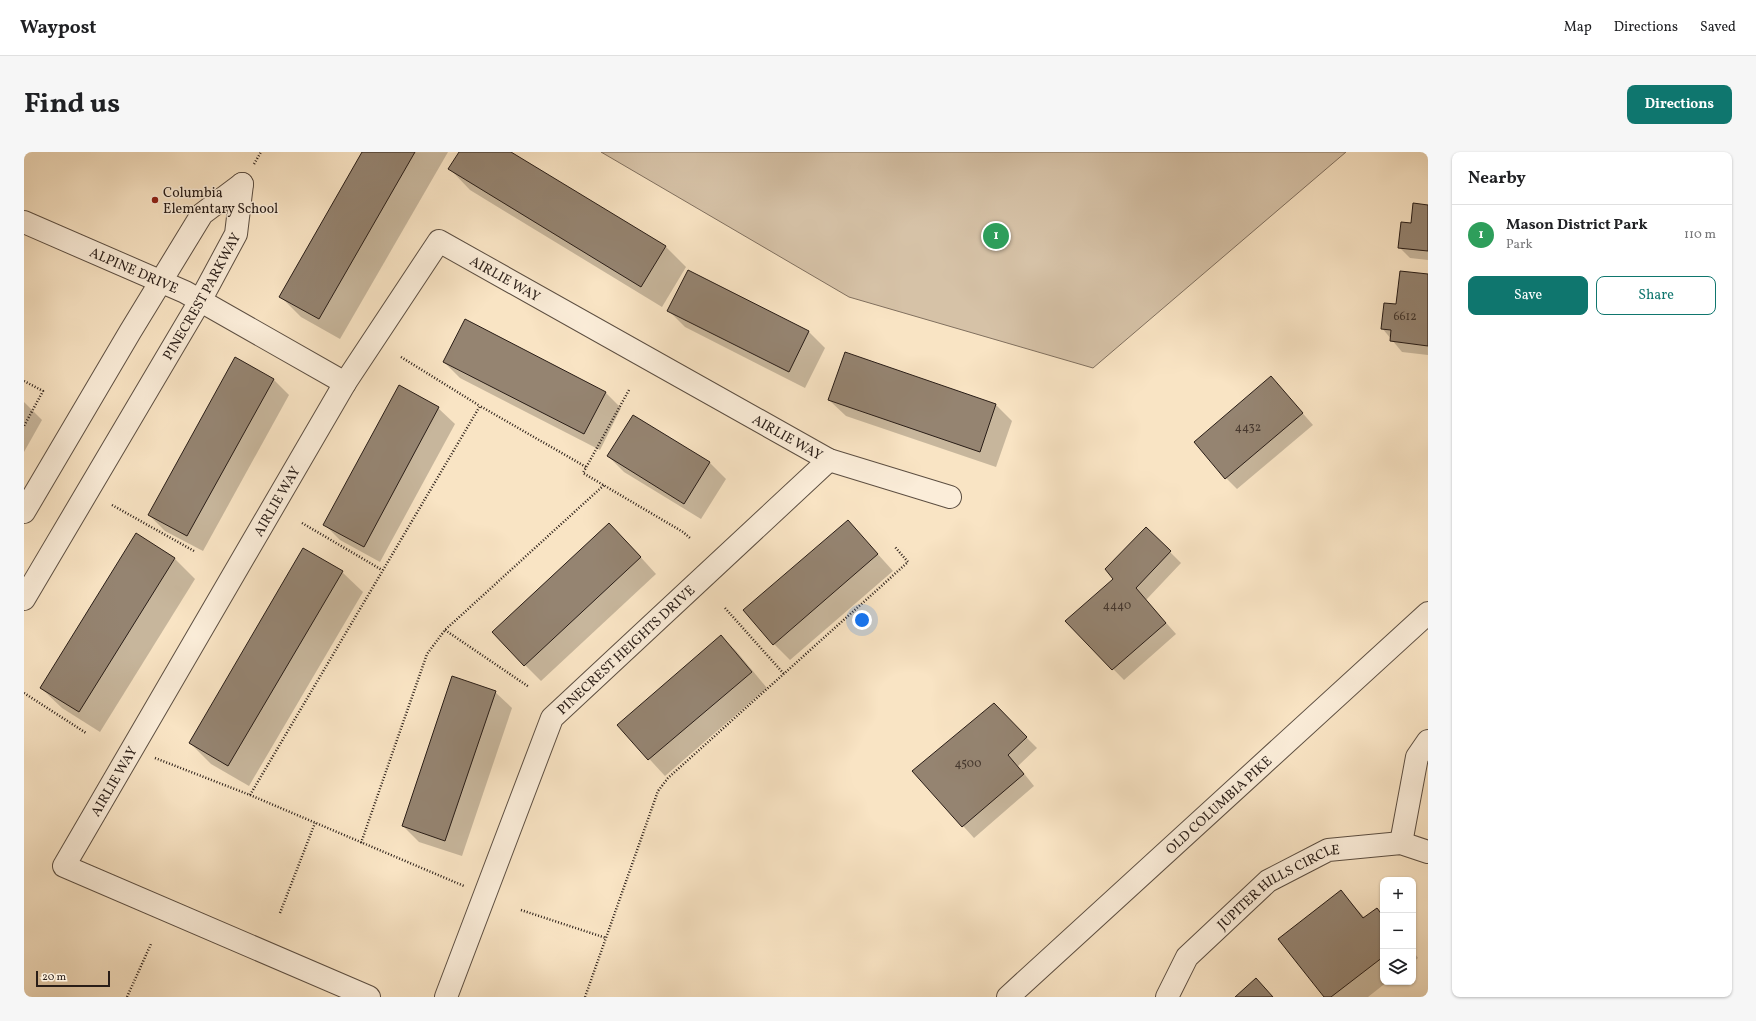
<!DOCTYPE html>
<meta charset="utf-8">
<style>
:root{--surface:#fff;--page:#f6f6f6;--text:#202124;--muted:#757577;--line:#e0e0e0;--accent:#0f766e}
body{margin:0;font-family:Vollkorn,serif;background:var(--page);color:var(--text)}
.controls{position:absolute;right:12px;bottom:12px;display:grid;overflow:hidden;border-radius:8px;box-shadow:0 1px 3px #0004}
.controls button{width:36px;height:36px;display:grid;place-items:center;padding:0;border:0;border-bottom:1px solid var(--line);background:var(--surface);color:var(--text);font:20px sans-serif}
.scale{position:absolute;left:12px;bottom:10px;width:74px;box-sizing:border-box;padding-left:4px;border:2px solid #291d17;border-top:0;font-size:11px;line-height:14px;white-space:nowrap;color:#291d17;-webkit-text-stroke:3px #fbedd9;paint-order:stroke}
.you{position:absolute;left:838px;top:468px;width:14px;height:14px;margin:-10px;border:3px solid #fff;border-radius:50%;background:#1a73e8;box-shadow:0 0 0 6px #1a73e833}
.badge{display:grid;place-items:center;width:26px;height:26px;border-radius:50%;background:var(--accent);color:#fff;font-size:13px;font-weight:700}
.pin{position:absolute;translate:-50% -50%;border:2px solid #fff;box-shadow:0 1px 4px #0006}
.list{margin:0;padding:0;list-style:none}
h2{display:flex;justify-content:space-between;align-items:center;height:52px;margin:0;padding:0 16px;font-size:17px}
h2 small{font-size:13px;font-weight:400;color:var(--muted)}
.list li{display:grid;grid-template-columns:26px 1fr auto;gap:12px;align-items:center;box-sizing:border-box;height:60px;padding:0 16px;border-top:1px solid var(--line)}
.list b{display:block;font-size:15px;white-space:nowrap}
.list p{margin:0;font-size:13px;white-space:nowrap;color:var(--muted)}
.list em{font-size:13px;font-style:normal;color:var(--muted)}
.actions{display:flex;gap:8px;padding:12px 16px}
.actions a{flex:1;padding:9px 0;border:1px solid var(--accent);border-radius:8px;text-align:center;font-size:14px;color:var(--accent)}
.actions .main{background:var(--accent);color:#fff}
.icon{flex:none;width:22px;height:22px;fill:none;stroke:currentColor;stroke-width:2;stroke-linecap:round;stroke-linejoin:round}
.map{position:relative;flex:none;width:1404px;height:845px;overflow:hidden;border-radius:8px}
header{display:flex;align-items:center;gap:24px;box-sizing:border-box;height:56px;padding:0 20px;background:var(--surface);border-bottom:1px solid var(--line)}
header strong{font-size:19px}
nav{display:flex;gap:22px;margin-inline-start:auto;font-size:14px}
.intro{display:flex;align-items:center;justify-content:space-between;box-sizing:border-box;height:96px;padding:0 24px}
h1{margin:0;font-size:28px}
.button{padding:10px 18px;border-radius:8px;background:var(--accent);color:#fff;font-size:14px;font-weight:700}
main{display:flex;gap:24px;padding:0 24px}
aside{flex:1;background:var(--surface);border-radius:8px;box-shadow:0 1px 3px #0004}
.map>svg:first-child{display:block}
</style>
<header>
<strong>Waypost</strong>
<nav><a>Map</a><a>Directions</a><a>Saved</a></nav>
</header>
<div class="intro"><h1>Find us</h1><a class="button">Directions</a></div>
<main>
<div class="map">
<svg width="1404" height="845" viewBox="0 0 1404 845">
<rect width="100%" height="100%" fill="#f9e4c4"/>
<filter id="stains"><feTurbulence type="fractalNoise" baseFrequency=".005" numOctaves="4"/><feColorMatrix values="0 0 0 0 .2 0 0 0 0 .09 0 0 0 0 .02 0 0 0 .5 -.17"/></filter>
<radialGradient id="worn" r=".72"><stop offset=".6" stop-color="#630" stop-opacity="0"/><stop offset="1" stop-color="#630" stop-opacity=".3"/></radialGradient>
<polygon fill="#d6c2a7" stroke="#80705f" points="577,0 1322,0 1069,216 825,145"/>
<g fill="#0003">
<polygon points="339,0 424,0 316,187 277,165 256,144"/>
<polygon points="436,0 486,0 642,95 662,115 638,155 446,38 426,17"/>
<polygon points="1404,54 1404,108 1386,106 1376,96 1388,72"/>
<polygon points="665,119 785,180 801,196 781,236 661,175 645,159"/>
<polygon points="1404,123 1404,203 1378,200 1358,176 1373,153"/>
<polygon points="821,202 972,253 988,269 972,315 822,264 805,248"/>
<polygon points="420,210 581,240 597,256 576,298 436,226"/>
<polygon points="1247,225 1289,273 1213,337 1202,326"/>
<polygon points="249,227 265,243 179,399 141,379 125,363"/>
<polygon points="0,250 18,268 0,300"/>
<polygon points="414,256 431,272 356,410 316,388 300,372"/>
<polygon points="609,264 686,311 702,327 677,367 600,320 584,304"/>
<polygon points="824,369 869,419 766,508 750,492"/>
<polygon points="1122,376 1157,411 1122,448 1152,482 1100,528 1042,469 1091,428"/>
<polygon points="601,388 632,422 517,529 501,513"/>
<polygon points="151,407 171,427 76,580 38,556 17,536"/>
<polygon points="318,420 339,440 225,634 187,612 166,591"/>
<polygon points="697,484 713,500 743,536 641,624 594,573"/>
<polygon points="471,540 488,556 438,704 395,690 379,674"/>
<polygon points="970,553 1013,596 994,614 1010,634 950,686 889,619"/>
<polygon points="1317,740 1341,766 1353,757 1359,763 1359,830 1363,830 1344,845 1301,845"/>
<polygon points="1389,799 1394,806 1389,810"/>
</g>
<g fill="#958471" stroke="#291d17">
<polygon points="338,0 391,0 295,167 255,145"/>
<polygon points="435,0 487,0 642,94 617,135 424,17"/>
<polygon points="1389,51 1404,53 1404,99 1374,96 1377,70 1387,71"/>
<polygon points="664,118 785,179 765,220 643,159"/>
<polygon points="1376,119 1404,122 1404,194 1366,189 1367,178 1357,177 1360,151 1372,152"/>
<polygon points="441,167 582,240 560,282 419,210"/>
<polygon points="821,200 972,252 956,300 804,248"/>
<polygon points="211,205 250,227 163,384 124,363"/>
<polygon points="1247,224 1279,261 1201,327 1170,290"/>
<polygon points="375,233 415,255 340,395 299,373"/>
<polygon points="609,263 686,310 660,352 583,304"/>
<polygon points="824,368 854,402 749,493 719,458"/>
<polygon points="585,371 617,405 500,514 468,480"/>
<polygon points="1122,375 1147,399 1112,436 1142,471 1088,518 1041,469 1089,427 1081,417"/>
<polygon points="112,381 151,406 55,560 16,536"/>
<polygon points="279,396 319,419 204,614 165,591"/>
<polygon points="697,483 728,520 624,608 593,573"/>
<polygon points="428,524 472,539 421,689 378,674"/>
<polygon points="970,551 1003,585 984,603 1000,622 938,675 888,619"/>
<polygon points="1317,738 1339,766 1353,756 1359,764 1359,805 1307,845 1300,845 1254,787"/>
<polygon points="1232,826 1249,845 1211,845"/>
</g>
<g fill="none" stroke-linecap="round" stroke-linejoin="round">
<g stroke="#5d4f42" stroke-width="24">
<g id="minor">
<path id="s1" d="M0,70L161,140L321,231"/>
<polyline points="0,360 106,180 178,62 218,32"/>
<path id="s2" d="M0,447L176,149L212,82L218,32"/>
<polyline points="1377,691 1393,605 1404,589"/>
<path id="s3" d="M345,845L40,714L321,231L415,89L805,308L926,345"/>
<path id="s4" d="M422,845L528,566L805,308"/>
<path id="s5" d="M1143,845L1163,805L1244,729L1304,698L1377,691L1404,700"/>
</g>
</g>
<g stroke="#5d4f42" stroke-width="24">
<g id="tertiary">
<path id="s6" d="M984,845L1404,461"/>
</g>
</g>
<g stroke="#291d17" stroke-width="2.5" stroke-dasharray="1 2" stroke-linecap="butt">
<polyline points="230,12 237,0"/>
<polyline points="377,205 456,254"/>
<polyline points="0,229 19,239 0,274"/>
<polyline points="605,238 559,321 659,380 666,386"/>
<polyline points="88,353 170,399"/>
<polyline points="278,371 358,418"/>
<polyline points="701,456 760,522"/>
<polyline points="421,478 505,535"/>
<polyline points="0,541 62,581"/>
<polyline points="131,606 226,643 440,734"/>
<polyline points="226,643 456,254 562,315"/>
<polyline points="337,691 403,502 421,478 580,333"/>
<polyline points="497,758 582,786"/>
<polyline points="256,761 291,671"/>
<polyline points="103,845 127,792"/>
<polyline points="561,845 634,639 644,626 884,410 871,395"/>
</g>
<use href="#minor" stroke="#fbedd9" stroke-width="22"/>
<use href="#tertiary" stroke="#fbedd9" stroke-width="22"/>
</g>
<circle fill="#8f2418" stroke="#fbedd9" stroke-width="1.5" cx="131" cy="48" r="4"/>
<g text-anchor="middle" stroke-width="3" stroke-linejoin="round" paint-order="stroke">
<g font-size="12" fill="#44372e">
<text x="1381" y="168">6612</text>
<text x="1224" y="279">4432</text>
<text x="1093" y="457">4440</text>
<text x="944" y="615">4500</text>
</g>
<g font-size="14" fill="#291d17" stroke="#fbedd9" text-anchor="start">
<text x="139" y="45">Columbia<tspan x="139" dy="16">Elementary School</tspan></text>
</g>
<g font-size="14" fill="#291d17" stroke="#fbedd9">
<text dy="5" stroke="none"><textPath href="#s1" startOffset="120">ALPINE DRIVE</textPath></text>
<text dy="5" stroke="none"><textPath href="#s3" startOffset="1137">AIRLIE WAY</textPath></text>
<text dy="5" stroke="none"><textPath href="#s2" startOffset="351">PINECREST PARKWAY</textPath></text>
<text dy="5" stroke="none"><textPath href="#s3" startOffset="1461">AIRLIE WAY</textPath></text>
<text dy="5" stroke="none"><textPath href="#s3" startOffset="754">AIRLIE WAY</textPath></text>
<text dy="5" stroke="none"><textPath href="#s4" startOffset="399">PINECREST HEIGHTS DRIVE</textPath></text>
<text dy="5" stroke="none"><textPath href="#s3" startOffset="430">AIRLIE WAY</textPath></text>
<text dy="5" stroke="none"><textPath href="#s6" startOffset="285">OLD COLUMBIA PIKE</textPath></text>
<text dy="5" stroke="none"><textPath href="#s5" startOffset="162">JUPITER HILLS CIRCLE</textPath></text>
</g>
</g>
<rect width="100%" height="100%" filter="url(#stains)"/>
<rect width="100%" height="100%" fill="url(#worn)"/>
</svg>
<div class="controls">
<button>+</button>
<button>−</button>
<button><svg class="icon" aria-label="layers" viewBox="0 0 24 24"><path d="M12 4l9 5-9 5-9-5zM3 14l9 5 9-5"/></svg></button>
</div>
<div class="scale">20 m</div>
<div class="you"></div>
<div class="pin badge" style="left:972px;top:84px;background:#2e9e5b">1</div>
</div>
<aside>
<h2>Nearby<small></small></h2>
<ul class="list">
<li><span class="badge" style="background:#2e9e5b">1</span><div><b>Mason District Park</b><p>Park</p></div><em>110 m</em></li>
</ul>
<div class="actions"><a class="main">Save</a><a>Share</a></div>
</aside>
</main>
